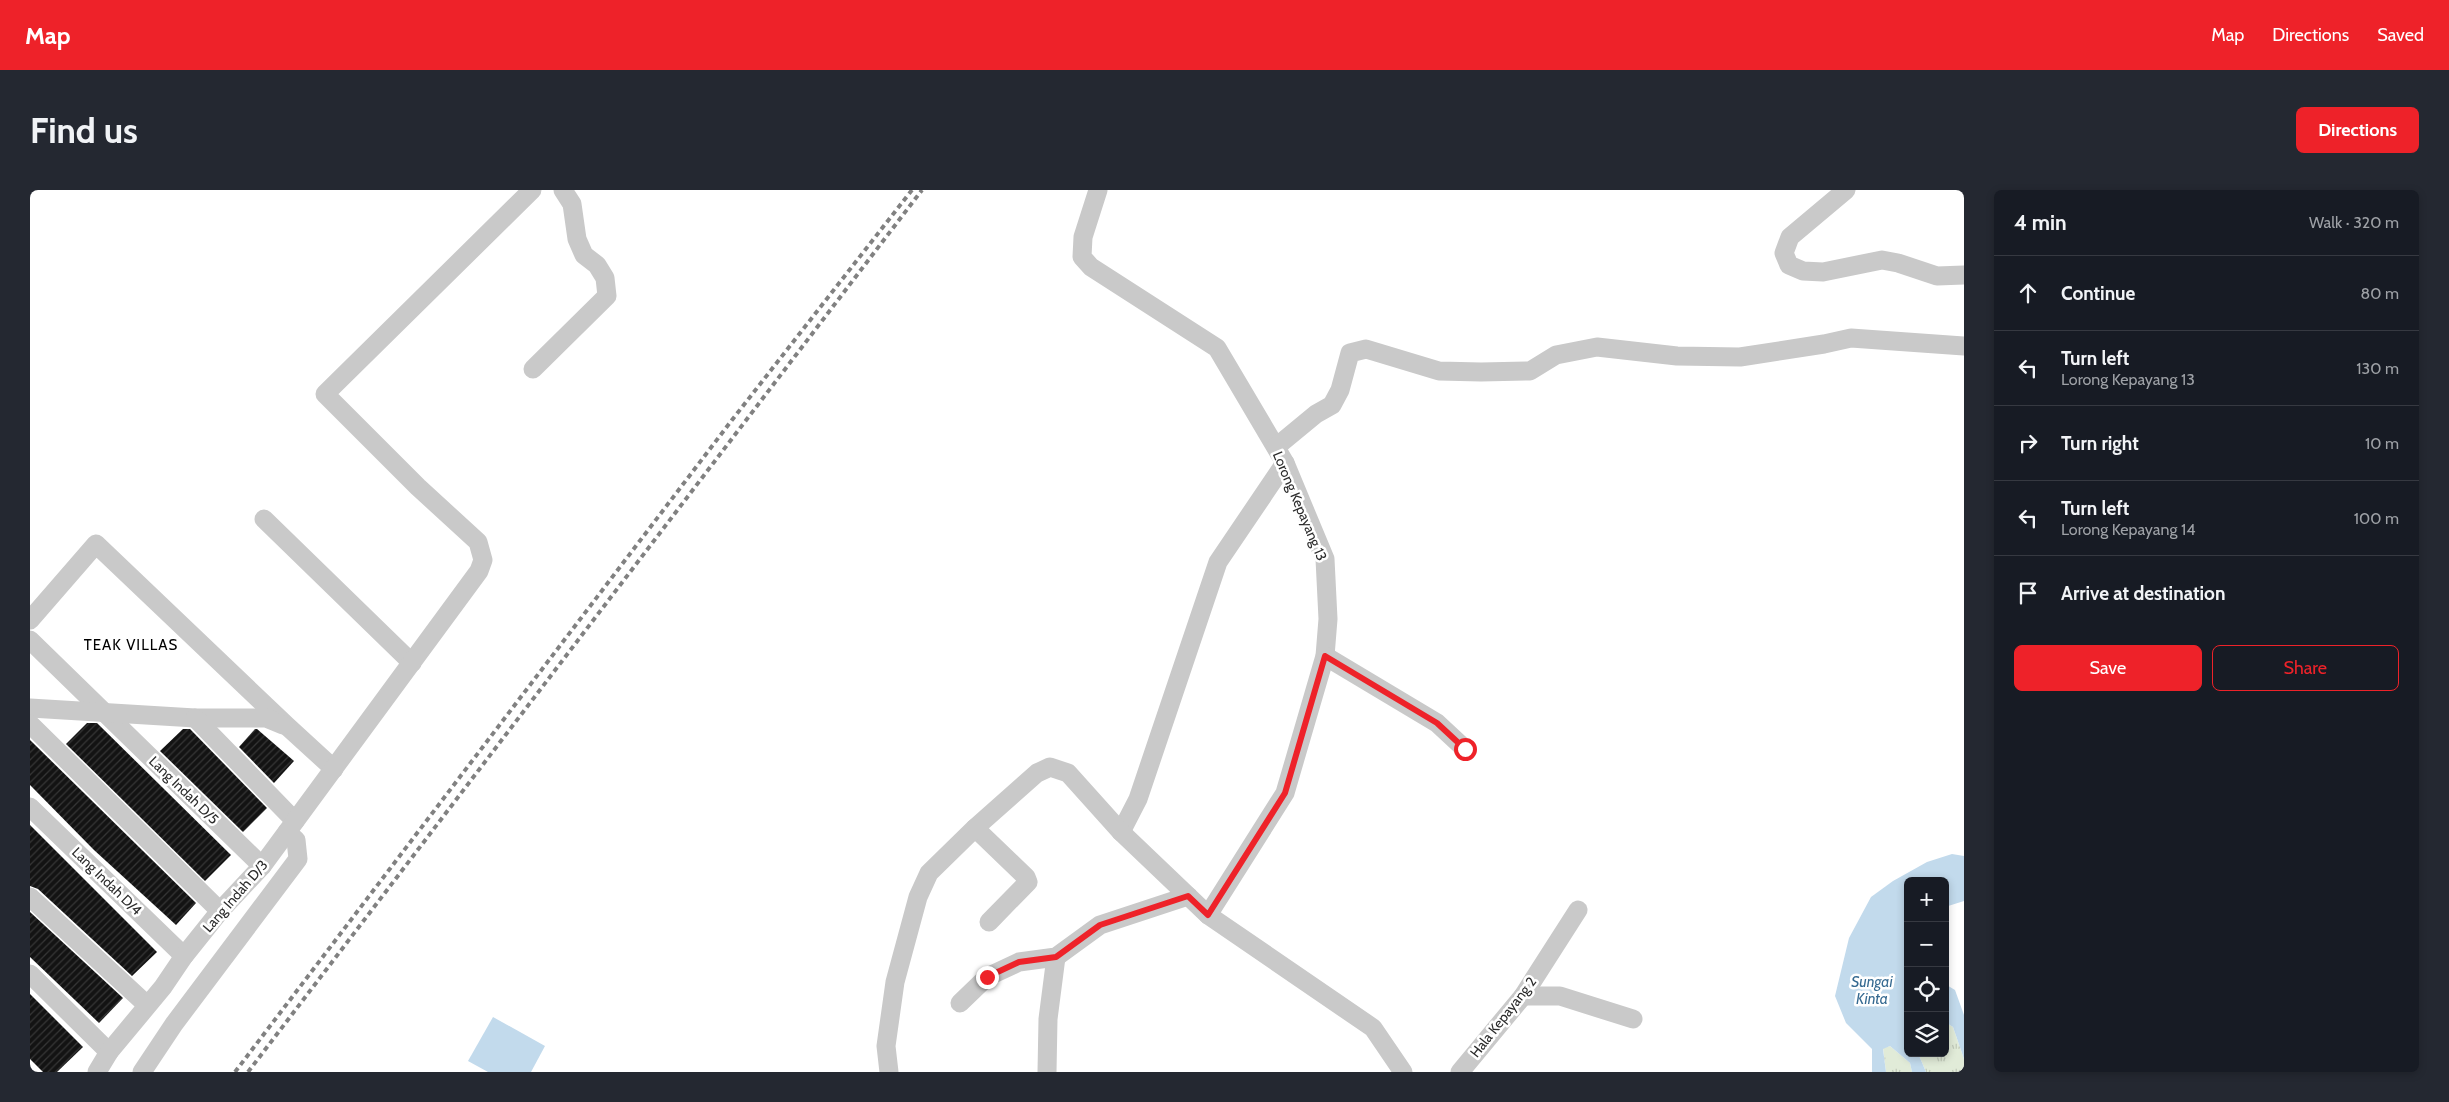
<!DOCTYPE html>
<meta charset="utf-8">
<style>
:root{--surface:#171b24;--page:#242831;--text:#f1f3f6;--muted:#9ea1a6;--line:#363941;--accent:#ee2229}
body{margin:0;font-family:Cabin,sans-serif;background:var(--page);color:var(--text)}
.controls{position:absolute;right:15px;bottom:15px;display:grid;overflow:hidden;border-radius:8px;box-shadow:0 2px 8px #0003}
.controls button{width:45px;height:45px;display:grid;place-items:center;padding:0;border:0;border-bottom:1px solid var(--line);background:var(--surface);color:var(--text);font:25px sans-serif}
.stop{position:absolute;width:15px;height:15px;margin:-11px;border:4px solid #ee2229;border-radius:50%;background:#fff}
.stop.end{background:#ee2229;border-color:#fff;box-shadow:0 1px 5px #0008}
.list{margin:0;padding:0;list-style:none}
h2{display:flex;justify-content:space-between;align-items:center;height:65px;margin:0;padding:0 20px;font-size:21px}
h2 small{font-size:16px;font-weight:400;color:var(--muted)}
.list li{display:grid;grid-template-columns:32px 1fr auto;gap:15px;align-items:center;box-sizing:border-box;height:75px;padding:0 20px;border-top:1px solid var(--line)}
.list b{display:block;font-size:19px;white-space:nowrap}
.list p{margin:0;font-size:16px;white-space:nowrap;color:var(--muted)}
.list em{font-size:16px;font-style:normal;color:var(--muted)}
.actions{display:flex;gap:10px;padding:15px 20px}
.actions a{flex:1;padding:11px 0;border:1px solid var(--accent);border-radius:8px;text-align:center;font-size:18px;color:var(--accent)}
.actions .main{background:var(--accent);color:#fff}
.icon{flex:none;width:28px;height:28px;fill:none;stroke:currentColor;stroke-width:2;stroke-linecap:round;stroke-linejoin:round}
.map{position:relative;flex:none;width:1934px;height:882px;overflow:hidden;border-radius:8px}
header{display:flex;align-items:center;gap:30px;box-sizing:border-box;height:70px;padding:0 25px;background:var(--accent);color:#fff}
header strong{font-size:24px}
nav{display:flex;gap:28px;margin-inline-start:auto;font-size:18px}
.intro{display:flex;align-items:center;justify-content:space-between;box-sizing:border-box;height:120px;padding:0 30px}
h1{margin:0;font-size:35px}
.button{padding:12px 22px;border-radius:8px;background:var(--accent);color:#fff;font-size:18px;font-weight:700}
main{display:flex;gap:30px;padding:0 30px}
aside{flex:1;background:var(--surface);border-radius:8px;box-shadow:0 2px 8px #0003}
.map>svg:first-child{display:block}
</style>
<header>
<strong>Map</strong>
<nav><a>Map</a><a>Directions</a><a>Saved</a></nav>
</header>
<div class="intro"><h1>Find us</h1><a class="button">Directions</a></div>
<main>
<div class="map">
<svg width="1934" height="882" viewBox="0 0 1934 882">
<defs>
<pattern id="grass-tufts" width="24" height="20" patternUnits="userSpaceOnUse" patternTransform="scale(1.25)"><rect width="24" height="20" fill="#e1ebd8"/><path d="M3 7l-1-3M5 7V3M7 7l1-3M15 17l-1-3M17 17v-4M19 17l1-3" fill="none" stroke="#c1caba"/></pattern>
<pattern id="building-hatch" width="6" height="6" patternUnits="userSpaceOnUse" patternTransform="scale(1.25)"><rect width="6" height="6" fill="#131313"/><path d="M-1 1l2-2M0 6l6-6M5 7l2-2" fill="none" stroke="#363636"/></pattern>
</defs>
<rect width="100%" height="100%" fill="#fff"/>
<g fill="url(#grass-tufts)">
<polygon points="1915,832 1923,837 1934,869 1934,882 1896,882 1888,863 1915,863"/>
<polygon points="1860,856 1880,873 1882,882 1856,882 1853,858"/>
</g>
<g fill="#c2daec">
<polygon points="1922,664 1934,666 1934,711 1915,717 1915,691 1878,691 1878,863 1888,863 1896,882 1882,882 1880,873 1860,856 1853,859 1856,882 1842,882 1842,859 1816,833 1805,806 1819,748 1841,707 1863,691 1897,672"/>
<polygon points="1915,794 1925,800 1934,825 1934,869 1923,837 1915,832"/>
<polygon points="463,827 515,856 501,882 458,882 438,871"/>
</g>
<g fill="url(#building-hatch)">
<polygon points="57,533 67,533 201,665 175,691 36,554"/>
<polygon points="153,539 160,539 237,618 213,642 130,561"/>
<polygon points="225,539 227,539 264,571 244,593 209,557"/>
<polygon points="0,550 166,713 146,735 64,660 0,595"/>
<polygon points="0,635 127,762 102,786 8,699 0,696"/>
<polygon points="0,722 93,808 69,833 0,767"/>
<polygon points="0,804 53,857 27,882 13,882 0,869"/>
</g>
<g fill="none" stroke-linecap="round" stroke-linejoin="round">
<g stroke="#c9c9c9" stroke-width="19">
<polyline points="1068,0 1053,47 1052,67 1061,77 1187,158 1255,273 1295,369 1298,429 1295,466 1255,603 1178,725"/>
<polyline points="1816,0 1760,47 1754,63 1759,75 1773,81 1793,82 1852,70 1868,73 1907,86 1934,85"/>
<polyline points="503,179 577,106 575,88 567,75 554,65 547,49 542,14 533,0"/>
<polyline points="1246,257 1286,224 1302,215 1310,200 1320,163 1336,159 1409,181 1451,182 1500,181 1526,165 1567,157 1647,166 1710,167 1794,154 1821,148 1934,156"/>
<polyline points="234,329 382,473"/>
<polyline points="0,430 66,354 257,536 304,579"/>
<polyline points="0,450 232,676"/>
<polyline points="1295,466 1407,533 1435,559"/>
<polyline points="0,518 165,528 236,528 253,535"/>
<polyline points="165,528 265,631"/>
<polyline points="0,534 190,721"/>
<polyline points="0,617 154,766"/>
<polyline points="945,638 996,687 998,692 959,732"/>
<polyline points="1091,642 1108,609 1188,372 1255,273"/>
<polyline points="0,707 117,815"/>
<polyline points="0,784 79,862"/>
<polyline points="1493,806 1530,806 1603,829"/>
<polyline points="930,813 957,787 989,772 1026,767 1070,735 1158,706"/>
<polyline points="67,882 79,862 133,797 154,766 190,721 232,676 449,381 453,370 448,352 388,297 295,204 502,0"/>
<polyline points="112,882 144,834 268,669 266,650 257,642"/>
<polyline points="859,882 856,856 865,792 888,707 899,683 945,638 1007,583 1020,577 1038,583 1091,642 1178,725 1343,838 1373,882"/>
<polyline points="1017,882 1018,829 1026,767"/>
<polyline points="1430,882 1493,806 1548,720"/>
</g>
<g stroke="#818181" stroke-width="4" stroke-dasharray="5 4" stroke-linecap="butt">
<polyline points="205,882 702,230 882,0"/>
<polyline points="218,882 892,0"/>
</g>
</g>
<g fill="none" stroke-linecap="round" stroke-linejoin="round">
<polyline stroke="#ee2229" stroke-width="6" points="957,787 989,772 1026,767 1070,735 1158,706 1178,725 1255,603 1295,466 1407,533 1435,559"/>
</g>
<g text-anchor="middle" stroke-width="5" stroke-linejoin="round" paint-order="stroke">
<g font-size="14" fill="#2c2c2c" stroke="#fff">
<text transform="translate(1270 316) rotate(67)" y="5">Lorong Kepayang 13</text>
<text transform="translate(154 600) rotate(44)" y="5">Lang Indah D/5</text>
<text transform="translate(77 691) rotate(44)" y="5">Lang Indah D/4</text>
<text transform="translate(205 706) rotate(-49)" y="5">Lang Indah D/3</text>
<text transform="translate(1473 827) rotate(-52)" y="5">Hala Kepayang 2</text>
</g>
<g font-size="15" letter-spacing="1" fill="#000" stroke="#fff">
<text x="101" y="460">TEAK VILLAS</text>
</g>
<g font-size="15" font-style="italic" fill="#366a91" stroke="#fff">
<text x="1842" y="797">Sungai<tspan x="1842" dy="17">Kinta</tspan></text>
</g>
</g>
</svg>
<div class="controls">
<button>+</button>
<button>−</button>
<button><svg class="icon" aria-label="locate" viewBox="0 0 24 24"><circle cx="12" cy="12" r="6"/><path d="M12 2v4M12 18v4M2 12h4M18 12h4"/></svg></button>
<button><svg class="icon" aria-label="layers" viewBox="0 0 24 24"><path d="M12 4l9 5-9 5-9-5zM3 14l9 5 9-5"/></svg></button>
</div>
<div class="stop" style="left:1435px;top:559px"></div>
<div class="stop end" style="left:957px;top:787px"></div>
</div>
<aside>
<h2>4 min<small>Walk · 320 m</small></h2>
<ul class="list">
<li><svg class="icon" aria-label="ahead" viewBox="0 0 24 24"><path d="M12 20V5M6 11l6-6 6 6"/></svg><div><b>Continue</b></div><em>80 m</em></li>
<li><svg class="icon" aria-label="left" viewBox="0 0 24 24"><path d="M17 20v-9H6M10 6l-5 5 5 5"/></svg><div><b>Turn left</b><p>Lorong Kepayang 13</p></div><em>130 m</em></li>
<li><svg class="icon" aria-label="right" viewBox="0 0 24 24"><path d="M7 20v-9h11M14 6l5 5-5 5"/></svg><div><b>Turn right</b></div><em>10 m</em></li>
<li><svg class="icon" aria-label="left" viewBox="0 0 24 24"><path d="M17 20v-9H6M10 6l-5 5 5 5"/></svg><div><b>Turn left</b><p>Lorong Kepayang 14</p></div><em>100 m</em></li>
<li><svg class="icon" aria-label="arrive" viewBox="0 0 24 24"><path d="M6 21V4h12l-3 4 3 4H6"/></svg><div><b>Arrive at destination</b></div></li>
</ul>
<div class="actions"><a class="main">Save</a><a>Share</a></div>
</aside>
</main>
